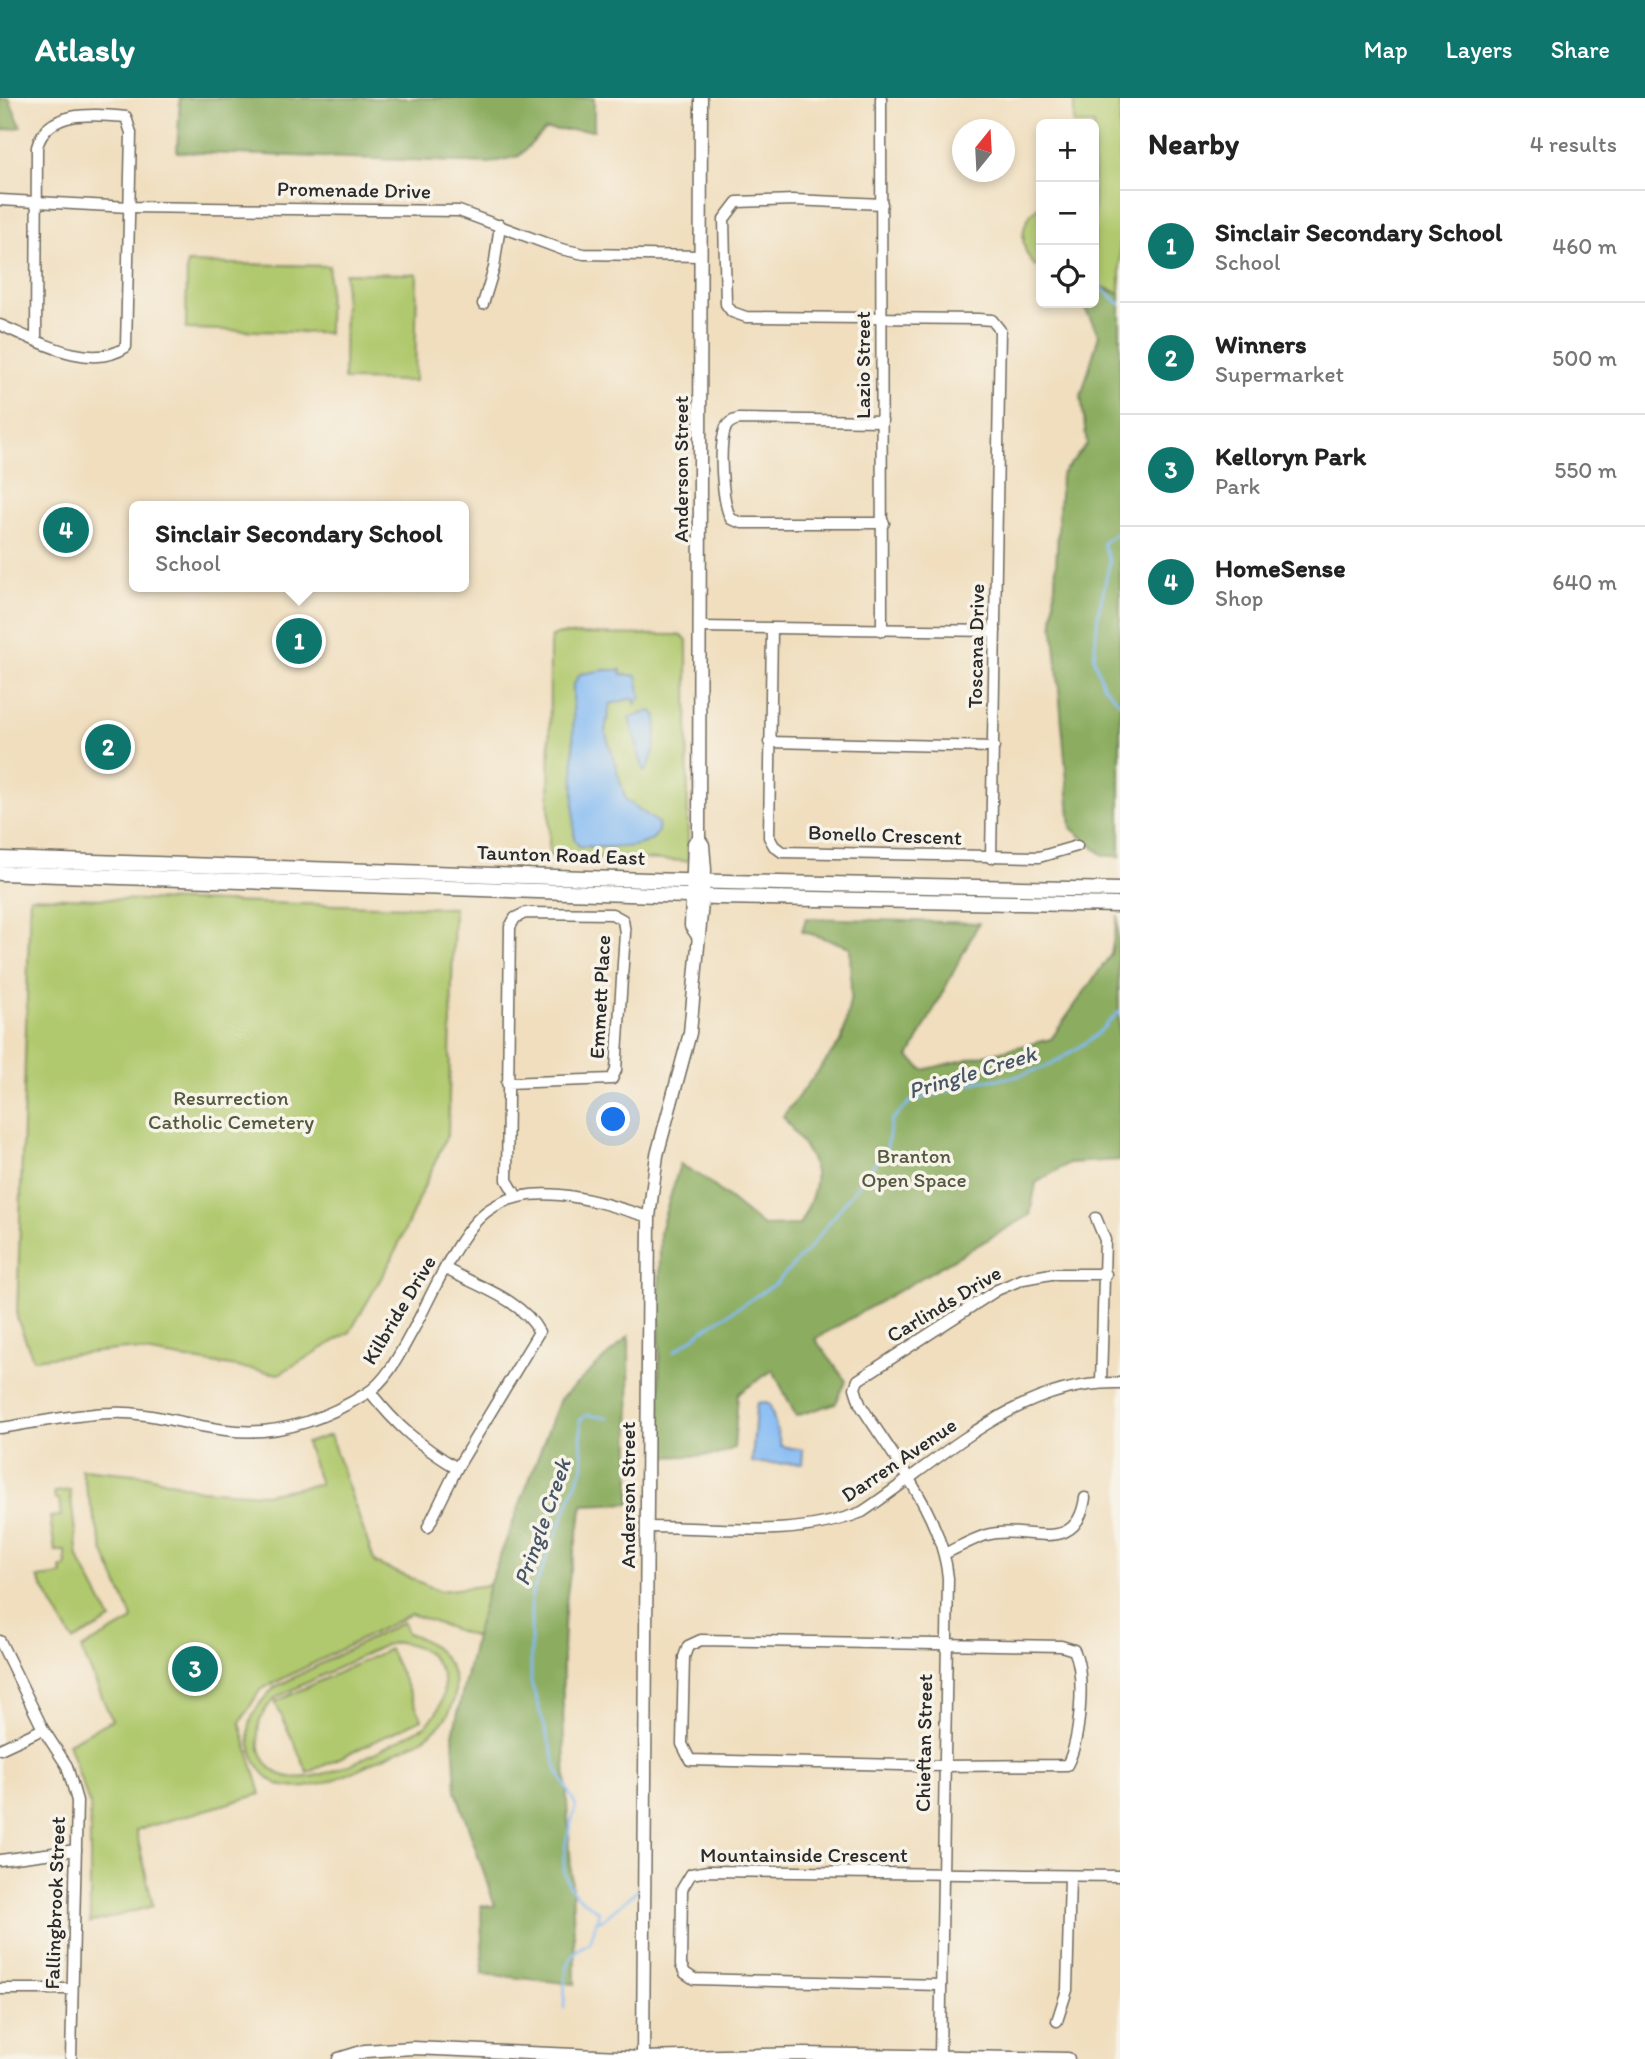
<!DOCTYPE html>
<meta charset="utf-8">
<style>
:root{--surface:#fff;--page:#f2f2f2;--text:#222;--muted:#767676;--line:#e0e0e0;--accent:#0f766e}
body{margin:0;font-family:Itim,sans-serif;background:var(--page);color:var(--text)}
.controls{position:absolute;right:21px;top:21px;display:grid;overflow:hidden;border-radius:10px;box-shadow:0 4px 10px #0003}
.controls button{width:63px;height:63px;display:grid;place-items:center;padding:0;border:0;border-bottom:2px solid var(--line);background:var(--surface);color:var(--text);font:35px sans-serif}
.compass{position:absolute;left:952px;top:21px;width:63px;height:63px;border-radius:50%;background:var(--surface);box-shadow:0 4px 10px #0003;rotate:18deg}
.you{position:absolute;left:614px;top:1022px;width:24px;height:24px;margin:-18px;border:5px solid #fff;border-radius:50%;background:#1a73e8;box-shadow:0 0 0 10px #1a73e833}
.badge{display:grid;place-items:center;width:46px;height:46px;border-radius:50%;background:var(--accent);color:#fff;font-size:23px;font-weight:700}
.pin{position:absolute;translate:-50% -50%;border:4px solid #fff;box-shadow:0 2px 7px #0006}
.popup{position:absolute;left:129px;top:403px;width:340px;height:91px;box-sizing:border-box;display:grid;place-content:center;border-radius:10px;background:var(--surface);filter:drop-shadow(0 2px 5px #0005);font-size:23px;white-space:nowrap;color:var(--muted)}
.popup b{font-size:26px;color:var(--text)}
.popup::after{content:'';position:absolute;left:50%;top:100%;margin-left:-14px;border:14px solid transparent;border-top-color:var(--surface)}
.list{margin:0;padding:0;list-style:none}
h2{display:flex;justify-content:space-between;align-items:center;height:91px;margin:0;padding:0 28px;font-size:30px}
h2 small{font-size:23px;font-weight:400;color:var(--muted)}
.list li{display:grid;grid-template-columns:46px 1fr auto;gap:21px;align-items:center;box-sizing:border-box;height:112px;padding:0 28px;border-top:2px solid var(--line)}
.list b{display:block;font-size:26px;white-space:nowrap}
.list p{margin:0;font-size:23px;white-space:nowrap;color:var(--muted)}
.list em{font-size:23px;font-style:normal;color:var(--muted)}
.icon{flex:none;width:38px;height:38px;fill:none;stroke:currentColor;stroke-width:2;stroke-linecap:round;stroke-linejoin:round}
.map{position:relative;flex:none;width:1120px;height:1961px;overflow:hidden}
header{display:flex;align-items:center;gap:42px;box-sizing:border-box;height:98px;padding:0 35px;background:var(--accent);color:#fff}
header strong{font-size:33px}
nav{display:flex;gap:38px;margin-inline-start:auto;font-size:24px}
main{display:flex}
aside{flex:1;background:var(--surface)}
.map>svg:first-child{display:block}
</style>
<header>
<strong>Atlasly</strong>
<nav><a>Map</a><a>Layers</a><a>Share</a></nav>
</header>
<main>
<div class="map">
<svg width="1120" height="1961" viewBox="0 0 1120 1961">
<rect width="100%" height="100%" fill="#f7f3e8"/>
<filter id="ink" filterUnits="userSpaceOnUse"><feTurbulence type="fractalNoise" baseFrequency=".0143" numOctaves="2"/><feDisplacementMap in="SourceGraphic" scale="14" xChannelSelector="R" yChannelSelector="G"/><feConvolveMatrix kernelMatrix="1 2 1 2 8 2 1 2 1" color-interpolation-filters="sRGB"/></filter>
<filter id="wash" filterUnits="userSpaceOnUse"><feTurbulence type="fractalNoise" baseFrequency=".00686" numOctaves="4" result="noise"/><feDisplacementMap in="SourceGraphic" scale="28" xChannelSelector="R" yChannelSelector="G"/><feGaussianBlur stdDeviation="1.57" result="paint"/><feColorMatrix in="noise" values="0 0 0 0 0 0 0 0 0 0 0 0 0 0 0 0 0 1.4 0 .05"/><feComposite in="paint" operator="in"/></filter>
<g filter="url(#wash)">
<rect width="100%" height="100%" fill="#f0debe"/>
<g fill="#b1c96e" stroke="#6e7a4c" stroke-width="2" fill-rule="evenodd">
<polygon points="1074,0 1120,0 1120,195 1094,186 1094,26 1074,26"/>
<path d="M1041,107V167L1035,168C1018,149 1019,122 1041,107Z"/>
<polygon points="187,165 329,168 328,235 186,231"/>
<polygon points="345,175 417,176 415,283 344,282"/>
<polygon points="560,536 681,537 687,542 688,763 549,758 550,546 552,539"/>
<polygon points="30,799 454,810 448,1035 392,1161 350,1234 279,1276 126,1251 33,1261 17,1220"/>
<polygon points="330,1337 375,1465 440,1493 489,1487 475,1539 411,1516 260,1592 240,1625 261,1696 136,1732 153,1808 90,1825 90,1708 68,1645 112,1622 81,1551 133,1522 103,1452 81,1371 145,1377 200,1392 263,1396 320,1386 306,1345"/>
<polygon points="70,1392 78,1459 111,1522 73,1543 38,1480 62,1477 61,1470 66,1469 65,1453 55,1453 50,1419 61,1418 59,1401 55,1401 54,1394"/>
<path d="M403,1524L407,1535C447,1547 473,1589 441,1626C425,1643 401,1651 381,1660C342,1679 274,1719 252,1654C243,1626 255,1608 275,1589ZM398,1544C445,1549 459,1597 425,1628C388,1646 274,1723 259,1646C255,1627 263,1611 277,1599L385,1547Z"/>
<polygon points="389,1551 422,1621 308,1675 275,1604"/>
</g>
<g fill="#8cad61" stroke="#5c6c46" stroke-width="2">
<polygon points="0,0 9,0 21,29 1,32"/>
<polygon points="180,0 594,0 594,32 545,32 519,58 489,65 177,54"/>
<polygon points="1094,187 1120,196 1120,759 1103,757 1071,730 1053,522 1061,377 1087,346 1081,298 1099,237 1082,205 1094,205"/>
<path d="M1118,818L1120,1062L1069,1065L1036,1085L1030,1117L815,1241L846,1283L836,1305L796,1318L773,1272L738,1296L734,1350L717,1357L659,1359L660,1133L680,1066L704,1080L763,1128L799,1127C829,1072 814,1064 783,1018L842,942L851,898L850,849L802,833L806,820L979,825L909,959L923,972L1051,941L1111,856Z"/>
<path d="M629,1238L630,1405L583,1407C576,1446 566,1488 564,1528C558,1648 575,1767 575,1886L483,1876L481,1808H495L456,1693L453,1636L475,1539L489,1487L560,1301Z"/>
</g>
<g fill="#85bbf4" stroke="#587390" stroke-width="2">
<path d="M605,572H621V576L637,578L641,599L635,606L634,600L610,606L605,633L626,702L658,725C664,756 598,749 579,748L574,741L573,587L580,576Z"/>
<path d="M651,613L657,618C656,635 656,661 644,674L629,620Z"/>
<polygon points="766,1304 770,1307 781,1348 803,1352 802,1366 752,1365 756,1310 757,1305"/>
</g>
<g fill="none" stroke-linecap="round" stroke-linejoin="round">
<g stroke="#85bbf4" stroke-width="2.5">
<polyline points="1094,183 1120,206"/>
<polyline points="1120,433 1103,445 1110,464 1098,516 1094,560 1103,587 1120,605"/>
<polyline points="675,1253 706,1230 775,1186 808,1152 887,1050 891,1023 910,1004 980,983 1015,979 1051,967 1094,939 1120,913"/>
<polyline points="598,1823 605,1820 639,1791"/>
<path d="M564,1910C565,1885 561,1855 590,1845L599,1814C591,1807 580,1801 573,1793C554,1772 569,1732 576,1708L558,1673L531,1584V1499L583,1369L580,1322L586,1317L609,1320"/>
</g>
</g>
</g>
<g filter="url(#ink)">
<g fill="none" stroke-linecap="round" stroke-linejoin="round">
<g stroke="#706a5e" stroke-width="13">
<g id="minor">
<polyline points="881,0 882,533"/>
<polyline points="0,102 129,109 459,113 561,151 584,156 701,158"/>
<polyline points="882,106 793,102 737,104 724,121 726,206 732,214 746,219 978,221 992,222 1000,232 991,760"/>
<polyline points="483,206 494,170 500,127"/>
<path d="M0,227C36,242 90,274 126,249L131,35L126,19C93,16 47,11 37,49L36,242"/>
<path d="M882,323L739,321C734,322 729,324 726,329C718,347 722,405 731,421L742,425H884"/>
<polyline points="701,529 995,533"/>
<polyline points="772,531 769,739 774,748 782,754 1039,759 1077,748"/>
<polyline points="769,644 994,649"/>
<polyline points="507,985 612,981 616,972 625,835 623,822 612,816 525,815 515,820 510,829 507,1082 517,1099"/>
<polyline points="1096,1120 1105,1142 1101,1285"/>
<path d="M370,1294C397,1328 419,1347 457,1370"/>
<path d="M0,1330C36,1325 74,1316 111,1315C149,1313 188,1328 226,1332C277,1339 324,1322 367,1295C388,1282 401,1253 413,1232C432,1198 458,1132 490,1111C536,1080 601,1105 649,1119"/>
<path d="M428,1429L457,1370L539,1234C523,1202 477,1188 446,1171"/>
<path d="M647,1429C719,1429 794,1441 862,1414C942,1361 1018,1282 1120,1285"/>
<path d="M946,1455C959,1449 973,1441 986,1437C1028,1426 1076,1460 1085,1400"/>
<path d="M701,1542L1061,1548L1074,1552C1086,1577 1080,1643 1067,1667L943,1668L690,1662L682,1646L684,1559L688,1548Z"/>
<polyline points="0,1543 43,1631 67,1668 77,1703 71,1961"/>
<polyline points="0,1651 43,1631"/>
<polyline points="0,1762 76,1752"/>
<polyline points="941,1887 694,1881 685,1875 681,1867 682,1791 691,1776 708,1773 1120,1778"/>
<polyline points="0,1891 71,1891"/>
<polyline points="1057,1923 1067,1892 1070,1779"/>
<path d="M940,1958L948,1480C942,1417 893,1359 860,1306L855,1290L858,1282L997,1192L1023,1181L1051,1176H1106"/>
</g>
</g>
<g stroke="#706a5e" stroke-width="15">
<g id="tertiary">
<polyline points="698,838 691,828 694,745 699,741"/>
<polyline points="339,1961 365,1953 413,1950 643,1960 803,1956 1068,1961"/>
<polyline points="643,1961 649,1119 657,1057 690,935 705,772 703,747 699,741 701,0"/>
</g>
</g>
<g stroke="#706a5e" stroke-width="17">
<g id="secondary">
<polyline points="0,761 680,783 1120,792"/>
<polyline points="0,775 718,799 1120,807"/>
</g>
</g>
<use href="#minor" stroke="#fff" stroke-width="10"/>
<use href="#tertiary" stroke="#fff" stroke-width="12"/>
<use href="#secondary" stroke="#fff" stroke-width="14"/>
</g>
</g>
<g text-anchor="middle" stroke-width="7" stroke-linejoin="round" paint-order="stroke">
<g font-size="21" fill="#2b2b2b" stroke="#f7f3e8">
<text transform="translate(354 92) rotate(1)" y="7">Promenade Drive</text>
<text transform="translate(863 267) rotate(-90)" y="7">Lazio Street</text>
<text transform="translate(681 371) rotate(-90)" y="7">Anderson Street</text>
<text transform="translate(976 548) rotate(-89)" y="7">Toscana Drive</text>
<text transform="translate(885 737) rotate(2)" y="7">Bonello Crescent</text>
<text transform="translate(561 757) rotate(2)" y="7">Taunton Road East</text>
<text transform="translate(600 899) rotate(-87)" y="7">Emmett Place</text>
<text transform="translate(944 1206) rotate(-31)" y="7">Carlinds Drive</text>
<text transform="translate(399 1212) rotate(-59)" y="7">Kilbride Drive</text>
<text transform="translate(899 1362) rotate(-34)" y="7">Darren Avenue</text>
<text transform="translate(628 1397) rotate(-90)" y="7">Anderson Street</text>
<text transform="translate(924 1645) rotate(-89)" y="7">Chieftan Street</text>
<text x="804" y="1764">Mountainside Crescent</text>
<text transform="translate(55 1805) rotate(-88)" y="7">Fallingbrook Street</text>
</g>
<g font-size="21" fill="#535a3f" stroke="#f7f3e8">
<text x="231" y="1007">Resurrection<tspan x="231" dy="24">Catholic Cemetery</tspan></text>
<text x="914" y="1065">Branton<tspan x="914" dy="24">Open Space</tspan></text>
</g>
<g font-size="23" font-style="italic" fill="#465667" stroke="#f7f3e8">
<text transform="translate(972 974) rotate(-17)" y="8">Pringle Creek</text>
<text transform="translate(542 1424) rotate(-71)" y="8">Pringle Creek</text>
</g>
</g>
</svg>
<div class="controls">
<button>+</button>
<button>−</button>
<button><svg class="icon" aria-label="locate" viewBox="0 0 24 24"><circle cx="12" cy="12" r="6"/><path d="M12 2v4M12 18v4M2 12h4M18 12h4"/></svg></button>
</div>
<svg class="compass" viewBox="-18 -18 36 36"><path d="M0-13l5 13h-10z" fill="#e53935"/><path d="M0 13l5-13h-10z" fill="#767676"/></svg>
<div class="you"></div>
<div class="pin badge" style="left:299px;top:543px">1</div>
<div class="popup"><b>Sinclair Secondary School</b>School</div>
<div class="pin badge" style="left:108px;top:649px">2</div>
<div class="pin badge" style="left:195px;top:1571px">3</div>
<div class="pin badge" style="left:66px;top:432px">4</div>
</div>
<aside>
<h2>Nearby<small>4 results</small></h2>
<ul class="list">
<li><span class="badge">1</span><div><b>Sinclair Secondary School</b><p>School</p></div><em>460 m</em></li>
<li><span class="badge">2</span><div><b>Winners</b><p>Supermarket</p></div><em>500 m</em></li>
<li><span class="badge">3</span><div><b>Kelloryn Park</b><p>Park</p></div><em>550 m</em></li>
<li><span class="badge">4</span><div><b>HomeSense</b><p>Shop</p></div><em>640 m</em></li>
</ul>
</aside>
</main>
